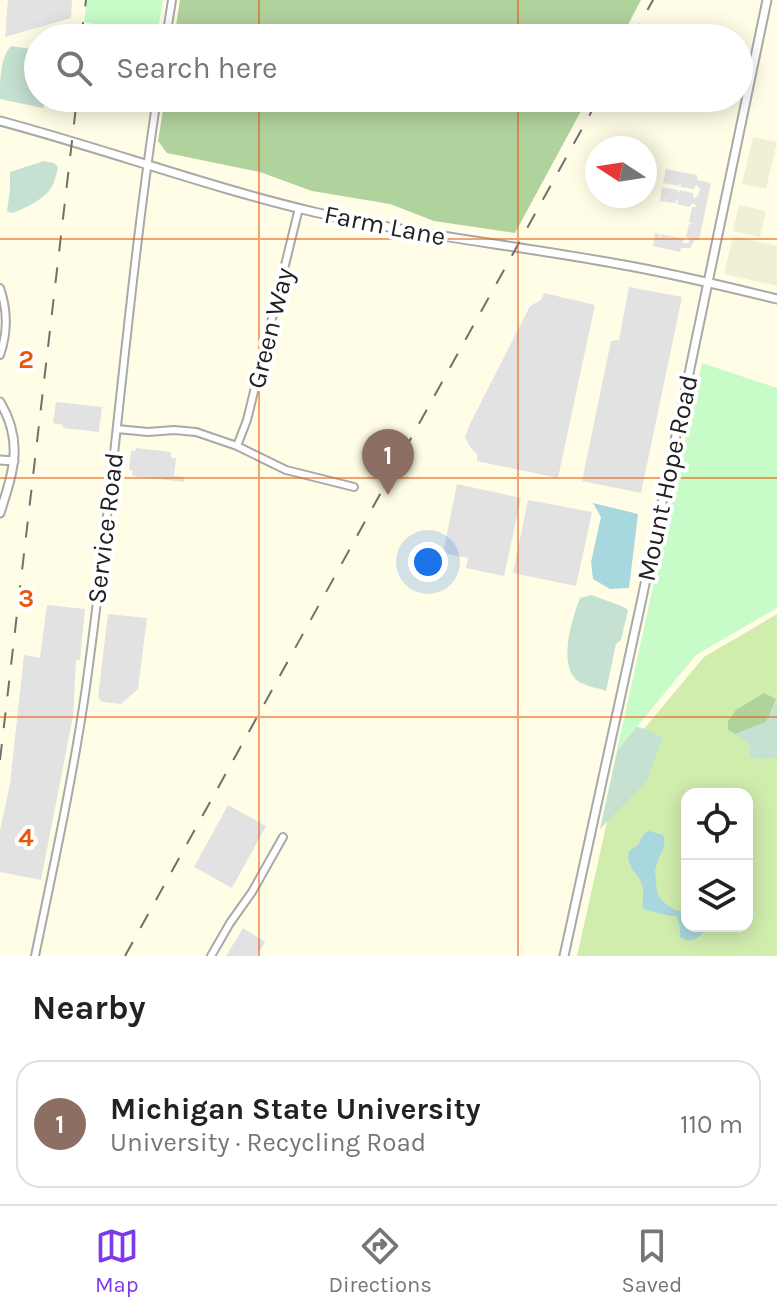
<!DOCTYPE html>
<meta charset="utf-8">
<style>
:root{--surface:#fff;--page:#f2f2f2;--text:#222;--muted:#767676;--line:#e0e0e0;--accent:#7c3aed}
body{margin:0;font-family:Karla,sans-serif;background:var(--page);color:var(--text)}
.controls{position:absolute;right:24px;bottom:24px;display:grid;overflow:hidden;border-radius:16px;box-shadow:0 4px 20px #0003}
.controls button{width:72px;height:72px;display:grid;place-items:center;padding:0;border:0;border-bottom:2px solid var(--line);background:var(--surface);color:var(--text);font:40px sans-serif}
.compass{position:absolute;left:585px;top:136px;width:72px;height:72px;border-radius:50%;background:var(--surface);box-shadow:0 4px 20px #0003;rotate:282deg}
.you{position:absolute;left:428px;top:562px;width:28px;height:28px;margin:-20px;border:6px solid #fff;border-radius:50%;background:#1a73e8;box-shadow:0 0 0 12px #1a73e833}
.badge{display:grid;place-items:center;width:52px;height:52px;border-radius:50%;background:var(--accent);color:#fff;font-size:26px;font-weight:700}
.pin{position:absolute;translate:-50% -66px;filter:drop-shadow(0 2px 4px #0008)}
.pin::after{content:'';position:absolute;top:42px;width:28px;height:24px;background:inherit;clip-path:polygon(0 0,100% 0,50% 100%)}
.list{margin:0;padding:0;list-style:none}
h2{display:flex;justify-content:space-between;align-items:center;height:104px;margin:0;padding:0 32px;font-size:34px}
h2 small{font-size:26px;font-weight:400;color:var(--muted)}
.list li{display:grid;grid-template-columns:52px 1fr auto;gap:24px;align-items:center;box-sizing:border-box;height:128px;margin:0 16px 16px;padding:0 16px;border:2px solid var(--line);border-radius:24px}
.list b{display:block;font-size:30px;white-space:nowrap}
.list p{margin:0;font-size:26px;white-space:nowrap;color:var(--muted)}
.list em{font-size:26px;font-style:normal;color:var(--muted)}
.icon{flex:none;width:44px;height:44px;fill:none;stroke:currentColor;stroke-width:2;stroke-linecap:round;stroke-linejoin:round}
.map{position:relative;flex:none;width:777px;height:956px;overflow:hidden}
.search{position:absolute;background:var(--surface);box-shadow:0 4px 20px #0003;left:24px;right:24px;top:24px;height:88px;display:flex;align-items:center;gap:20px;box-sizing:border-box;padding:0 28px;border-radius:44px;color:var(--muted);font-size:30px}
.sheet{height:248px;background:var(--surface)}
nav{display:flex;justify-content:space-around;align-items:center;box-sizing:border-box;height:112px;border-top:2px solid var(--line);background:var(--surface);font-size:22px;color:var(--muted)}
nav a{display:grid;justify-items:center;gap:4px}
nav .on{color:var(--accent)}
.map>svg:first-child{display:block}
</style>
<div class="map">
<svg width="777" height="956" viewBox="0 0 777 956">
<rect width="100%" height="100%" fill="#f2eee9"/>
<path fill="#fffde5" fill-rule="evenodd" d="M0,0H777V956H0ZM38,38H739V98H38ZM597,148H645V196H597ZM687,794H747V926H687Z"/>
<g fill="#f0f1d4">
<polygon points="753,137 777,142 766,189 742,184"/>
<polygon points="739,205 766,211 760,237 733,231"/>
<polygon points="733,236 777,246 777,286 724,274"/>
</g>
<path fill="#d1edae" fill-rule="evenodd" d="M777,614V956H577L622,755L704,657ZM687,794H747V926H687Z"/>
<g fill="#b0d29d">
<polygon points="180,0 641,0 621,38 174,38"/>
<polygon points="165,98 588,98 515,233 434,221 390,204 312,191 260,172 167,153 158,141"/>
<polygon points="764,693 776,699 766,722 735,734 728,730 728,721 736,710"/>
</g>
<g fill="#c5e1d2">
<path d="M11,46L38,50V98H47L43,108L0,99C0,81 0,58 11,46Z"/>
<path d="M44,161L54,163L58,167C56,176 54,187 47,193C41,200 19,212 11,213L7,211L10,190V172Z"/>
<path d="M592,595C602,600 621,604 628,610L621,640L616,644L606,691C599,688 589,687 581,683C556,669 572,618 580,598Z"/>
<polygon points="775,703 777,703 777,757 761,759 750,757 750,745 735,734 766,722"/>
<polygon points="623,724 642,728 663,737 647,781 600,829"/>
</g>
<g fill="#c7fbc8">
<polygon points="87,0 163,0 157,36 84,22"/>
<polygon points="702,363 777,388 777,608 696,655 617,751"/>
</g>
<g fill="#e2e2e2">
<polygon points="8,0 72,0 71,18 5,37"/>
<polygon points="666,169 697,175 697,180 711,183 699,240 695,240 690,248 681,248 680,252 653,246 655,233 659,234 659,238 661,234 684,239 683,243 688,243 690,239 686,237 689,224 693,224 689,222 692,207 696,207 697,206 692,203 690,207 677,204 678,200 677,199 675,203 666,202 666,197 665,202 660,201 662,187 678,190 678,194 680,190 693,193 693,197 695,198 698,196 700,189 696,185 694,189 681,187 680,182 679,186 663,183"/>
<polygon points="629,287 682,297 641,493 582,481 611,341 619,340"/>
<polygon points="544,293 595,305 558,478 477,461 477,454 470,447 465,437 470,424 530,306 541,300"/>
<polygon points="56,402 102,407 99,432 63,428 63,425 53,423"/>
<polygon points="136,448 171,452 171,458 176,458 174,476 184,477 184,482 132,476 133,471 129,470 131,451 135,451"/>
<polygon points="457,484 521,498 504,576 466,568 468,558 443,553"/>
<polygon points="528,500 592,512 576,586 513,573"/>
<polygon points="47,605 85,609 80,660 76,660 73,716 41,880 0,872 0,830 10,784 24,655 40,658"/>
<polygon points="108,614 147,618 138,689 121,704 102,702 98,697"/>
<polygon points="228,805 266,826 232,888 194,867"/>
<polygon points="243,928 265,942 257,956 226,956"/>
</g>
<g fill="#a8d7e0">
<polygon points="593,503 638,514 629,588 610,589 593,579 591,562 601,517"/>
<path d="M649,831L663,835C668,848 659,854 656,867C654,875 656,872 656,880C656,898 662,902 677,911L683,910L687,902V926H708C702,936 691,946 680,937V927L677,916H671L646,910L643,909C642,902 644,895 643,888C640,873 625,868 629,851L638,845L644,834Z"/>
</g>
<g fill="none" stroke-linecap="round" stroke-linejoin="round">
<g stroke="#a9a9a9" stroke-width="10">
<g id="minor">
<polyline points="166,38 172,0"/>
<path d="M0,288C8,311 8,332 0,355"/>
<polyline points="117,429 148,432 174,430 196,432 237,446 286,470 354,487"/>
<polyline points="237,446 247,420 299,208"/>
<path d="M35,956C53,869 72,782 85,694C113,496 127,296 157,98"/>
<polyline points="211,956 230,923 252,892 283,837"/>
</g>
</g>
<g stroke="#a9a9a9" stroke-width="11">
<g id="tertiary">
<path d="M0,121C105,149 208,187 314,212C414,235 516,245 618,264C671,273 724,286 777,299"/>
<path d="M0,402C24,442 13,472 0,513"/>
<polyline points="0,460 14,461"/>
<polyline points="564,956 641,603 767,0"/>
</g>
</g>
<use href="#minor" stroke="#fff" stroke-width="6"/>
<use href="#tertiary" stroke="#fff" stroke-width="7"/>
<g stroke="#707070" stroke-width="2" stroke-dasharray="16 16" stroke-linecap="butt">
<polyline points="81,38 86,0"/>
<polyline points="632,38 653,0"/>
<polyline points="0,760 77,98"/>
<polyline points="125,956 599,98"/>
</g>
</g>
<path fill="none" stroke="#e8590c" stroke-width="2" stroke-opacity="0.55" d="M259,0V38M518,0V38M259,98V956M518,98V956M0,239H777M0,478H777M0,717H777"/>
<g text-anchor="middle" stroke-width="8" stroke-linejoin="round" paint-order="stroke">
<g font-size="26" fill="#222" stroke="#fff">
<text transform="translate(385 225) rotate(11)" y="9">Farm Lane</text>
<text transform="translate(270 328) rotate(-76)" y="9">Green Way</text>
<text transform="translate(667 478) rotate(-78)" y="9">Mount Hope Road</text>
<text transform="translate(105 528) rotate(-83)" y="9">Service Road</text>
</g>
</g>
<g font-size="26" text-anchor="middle" font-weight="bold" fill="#e8590c" stroke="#fff" stroke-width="8" stroke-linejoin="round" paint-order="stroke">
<text x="26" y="368">2</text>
<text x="26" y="607">3</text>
<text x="26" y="846">4</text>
</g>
</svg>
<div class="controls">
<button><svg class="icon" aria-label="locate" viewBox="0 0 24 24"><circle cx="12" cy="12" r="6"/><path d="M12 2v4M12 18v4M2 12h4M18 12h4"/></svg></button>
<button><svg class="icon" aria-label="layers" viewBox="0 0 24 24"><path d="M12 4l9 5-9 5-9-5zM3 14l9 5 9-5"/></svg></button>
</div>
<svg class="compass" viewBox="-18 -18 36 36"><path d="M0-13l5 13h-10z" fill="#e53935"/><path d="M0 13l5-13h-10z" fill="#767676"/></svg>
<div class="you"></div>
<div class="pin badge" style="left:388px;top:495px;background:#8d6e63">1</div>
<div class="search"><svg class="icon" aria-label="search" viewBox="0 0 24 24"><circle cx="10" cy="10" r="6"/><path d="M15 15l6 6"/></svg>Search here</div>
</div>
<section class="sheet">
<h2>Nearby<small></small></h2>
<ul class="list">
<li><span class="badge" style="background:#8d6e63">1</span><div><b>Michigan State University</b><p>University · Recycling Road</p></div><em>110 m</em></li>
</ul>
</section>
<nav>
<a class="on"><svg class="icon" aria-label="map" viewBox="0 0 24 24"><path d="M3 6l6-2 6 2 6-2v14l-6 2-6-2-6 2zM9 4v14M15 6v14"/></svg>Map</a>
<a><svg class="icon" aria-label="directions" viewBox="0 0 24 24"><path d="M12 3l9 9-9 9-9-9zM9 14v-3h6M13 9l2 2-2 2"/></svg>Directions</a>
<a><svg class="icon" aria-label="saved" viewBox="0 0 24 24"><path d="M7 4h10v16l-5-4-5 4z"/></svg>Saved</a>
</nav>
